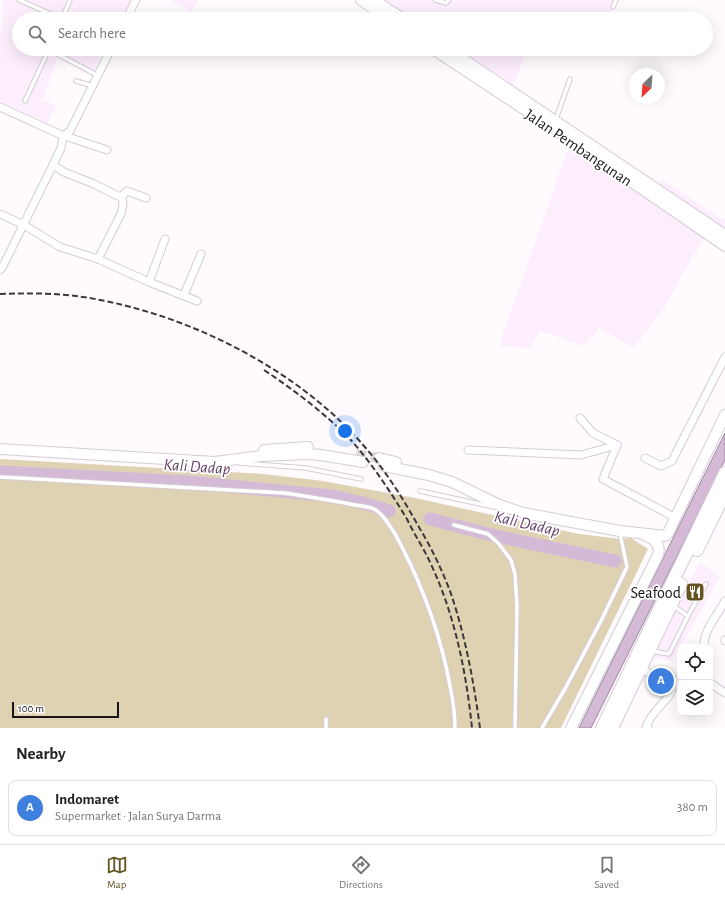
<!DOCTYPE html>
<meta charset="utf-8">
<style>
:root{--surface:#fff;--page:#f6f6f6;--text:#222;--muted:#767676;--line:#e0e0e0;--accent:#655422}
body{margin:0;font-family:"Alegreya Sans",sans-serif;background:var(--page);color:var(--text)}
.controls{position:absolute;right:12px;bottom:12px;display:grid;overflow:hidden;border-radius:8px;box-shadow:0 4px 16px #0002}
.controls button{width:36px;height:36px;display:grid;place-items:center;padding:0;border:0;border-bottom:1px solid var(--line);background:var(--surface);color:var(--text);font:20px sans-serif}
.compass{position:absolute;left:629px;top:68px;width:36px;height:36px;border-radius:50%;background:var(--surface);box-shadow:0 4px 16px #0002;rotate:205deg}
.scale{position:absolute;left:12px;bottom:10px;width:107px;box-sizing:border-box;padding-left:4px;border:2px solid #181518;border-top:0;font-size:11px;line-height:14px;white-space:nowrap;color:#181518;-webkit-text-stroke:3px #fff;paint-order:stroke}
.you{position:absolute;left:345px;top:431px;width:14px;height:14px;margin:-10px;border:3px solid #fff;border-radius:50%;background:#1a73e8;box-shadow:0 0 0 6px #1a73e833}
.badge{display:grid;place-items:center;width:26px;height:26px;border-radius:50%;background:var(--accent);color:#fff;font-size:13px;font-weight:700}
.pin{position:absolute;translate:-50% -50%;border:2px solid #fff;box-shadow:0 1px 4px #0006}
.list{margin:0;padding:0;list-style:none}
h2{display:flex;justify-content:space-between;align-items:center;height:52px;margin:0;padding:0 16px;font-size:17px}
h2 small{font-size:13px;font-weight:400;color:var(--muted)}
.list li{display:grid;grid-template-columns:26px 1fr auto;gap:12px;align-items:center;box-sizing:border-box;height:56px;margin:0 8px 8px;padding:0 8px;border:1px solid var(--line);border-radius:8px}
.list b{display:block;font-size:15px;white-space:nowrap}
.list p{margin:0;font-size:13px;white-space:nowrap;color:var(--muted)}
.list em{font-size:13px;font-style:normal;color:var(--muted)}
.icon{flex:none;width:22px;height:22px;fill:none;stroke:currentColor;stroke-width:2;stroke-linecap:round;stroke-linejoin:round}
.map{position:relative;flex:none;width:725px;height:728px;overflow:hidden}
.search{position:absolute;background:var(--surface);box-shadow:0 4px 16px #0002;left:12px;right:12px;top:12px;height:44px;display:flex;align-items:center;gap:10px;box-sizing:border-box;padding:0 14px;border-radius:22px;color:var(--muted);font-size:15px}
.sheet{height:116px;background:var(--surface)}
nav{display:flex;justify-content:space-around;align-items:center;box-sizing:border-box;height:56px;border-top:1px solid var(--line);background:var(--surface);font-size:11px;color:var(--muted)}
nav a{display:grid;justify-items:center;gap:2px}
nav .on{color:var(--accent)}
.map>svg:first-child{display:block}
</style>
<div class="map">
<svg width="725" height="728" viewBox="0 0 725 728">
<rect width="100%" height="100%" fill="#fefafe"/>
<g fill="#fdeefe">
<polygon points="3,0 132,0 121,19 19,19 19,49 105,49 94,70 58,57 42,100 56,106 47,123 0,101 0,32 1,29"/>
<polygon points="170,0 198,0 192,12"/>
<polygon points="374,0 616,0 608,19 403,19"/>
<polygon points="448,49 527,49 512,91"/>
<polygon points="571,141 655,196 661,179 723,220 725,217 725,245 708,233 693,256 662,311 633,347 599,328 584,346 540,331 529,348 499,346"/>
<polygon points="700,562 720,577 672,661 652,657"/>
</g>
<polygon fill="#ded2b3" points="0,459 263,474 323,481 415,498 579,534 621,539 631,538 648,549 561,728 0,728"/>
<polygon fill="#d4bad6" stroke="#9c889d" points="725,433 725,460 591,728 579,728"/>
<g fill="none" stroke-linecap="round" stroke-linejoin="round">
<g stroke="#d4bad6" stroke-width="13">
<polyline points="0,472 188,482 332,496 367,504 389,511"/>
<polyline points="430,519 496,536 615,561"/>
</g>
<polyline stroke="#dcd8dc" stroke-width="10" stroke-dasharray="10 5" stroke-linecap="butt" points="356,454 379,458"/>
<g stroke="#d5ccd6" stroke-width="5.5">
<g id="lane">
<polyline points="19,0 62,19"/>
<polyline points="436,0 446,3 449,0"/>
<polyline points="613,7 616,0"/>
<polyline points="62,19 70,0"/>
<polyline points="59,55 97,75"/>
<polyline points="76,81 93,86"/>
<polyline points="25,101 49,49"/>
<polyline points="556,119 570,79"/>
<polyline points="240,463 306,468 361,479"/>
<path d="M0,477L284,493C306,496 328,500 350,504C357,506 367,506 374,509C384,514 396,535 401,545C424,590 441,636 450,686C453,700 455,714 455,728"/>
<polyline points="420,491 494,507"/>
<polyline points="454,525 488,534 499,544 511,560 515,574 517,606 515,728"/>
<polyline points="672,605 688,616 706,584"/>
<polyline points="652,649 657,652 669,654 688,616"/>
<polyline points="326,728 326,719"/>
<polyline points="542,728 566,687 601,621 627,567 620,533"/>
</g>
</g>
<g stroke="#d5ccd6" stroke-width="9">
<g id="street">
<polyline points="126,19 136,0"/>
<polyline points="0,107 59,134 107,150"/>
<polyline points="63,136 61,148 53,165 64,172 94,184 118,196 122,196 127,191 146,198"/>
<polyline points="63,136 70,131 111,49"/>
<polyline points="0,214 24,225 60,247 98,259 149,282 197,301"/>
<polyline points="98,259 121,214 123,205 122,196"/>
<polyline points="0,270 3,266 53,165"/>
<polyline points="149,282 165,239"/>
<polyline points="184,295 201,254"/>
<polyline points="580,418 593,433 617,445"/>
<polyline points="617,445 603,479 676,518"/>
<polyline points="468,450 581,455 617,445"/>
<polyline points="645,458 661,466 672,461 725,357"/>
<polyline points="725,640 725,641"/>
<path d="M704,647C703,631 717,616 725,601"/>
<polyline points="641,669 673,685"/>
<polyline points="710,683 725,693"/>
<path d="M648,728L646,727C650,714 663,705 670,694C674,688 674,683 680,678"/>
</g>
</g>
<g stroke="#d5ccd6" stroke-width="12">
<g id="secondary">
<polyline points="361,0 389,19"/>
<polyline points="374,0 403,19"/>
<polyline points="433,49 571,140 725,246"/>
<polyline points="448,49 725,235"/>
<polyline points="0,449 215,462 261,456 308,454 321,455 363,462"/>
<polyline points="264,450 308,447"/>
<polyline points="379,458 396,462"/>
<polyline points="384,466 429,475 452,482 497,504 523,513 620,531 665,536 668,533 725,415"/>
<path d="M571,728L658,555C661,544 654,538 644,535"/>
</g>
</g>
<g stroke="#d5ccd6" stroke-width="14">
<g id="primary">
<polyline points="697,550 725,493"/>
<polyline points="602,728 725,473"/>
<polyline points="612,728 681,584"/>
</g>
</g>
<use href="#lane" stroke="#fff" stroke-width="3.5"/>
<use href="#street" stroke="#fff" stroke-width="7"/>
<use href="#secondary" stroke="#fff" stroke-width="10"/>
<use href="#primary" stroke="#fff" stroke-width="12"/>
<g stroke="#3b383b" stroke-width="2" stroke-dasharray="6 3" stroke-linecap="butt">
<path d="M0,294C25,293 51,293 76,296C180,310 295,366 364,446C386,471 404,500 420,529C432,549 442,570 450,591C465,634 474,683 480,728"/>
<path d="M264,370C294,390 323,412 349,438C371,462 390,491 407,519C413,532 421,544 427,556C454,610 466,670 472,728"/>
</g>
</g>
<defs>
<g id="restaurant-square" transform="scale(1)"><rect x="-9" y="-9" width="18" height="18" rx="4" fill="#655422" stroke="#fff"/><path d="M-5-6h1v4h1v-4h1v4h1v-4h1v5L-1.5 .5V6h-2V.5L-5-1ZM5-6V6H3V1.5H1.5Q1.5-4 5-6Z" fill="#fff"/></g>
</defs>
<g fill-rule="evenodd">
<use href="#restaurant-square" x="695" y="592"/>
</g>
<g text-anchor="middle" stroke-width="3.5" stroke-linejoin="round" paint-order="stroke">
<g font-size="16" fill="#181518" stroke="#fff">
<text transform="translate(579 147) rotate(34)" y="6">Jalan Pembangunan</text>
</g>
<g font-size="16" fill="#181518" stroke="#fff" text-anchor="end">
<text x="681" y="598">Seafood</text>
</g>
<g font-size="17" font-style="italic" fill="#664169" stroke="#fff">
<text transform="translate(197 466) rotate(4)" y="6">Kali Dadap</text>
<text transform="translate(527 523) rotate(13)" y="6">Kali Dadap</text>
</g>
</g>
</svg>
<div class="controls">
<button><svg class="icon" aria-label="locate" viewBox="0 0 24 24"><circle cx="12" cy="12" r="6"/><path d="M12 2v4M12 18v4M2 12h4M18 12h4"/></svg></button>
<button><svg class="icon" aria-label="layers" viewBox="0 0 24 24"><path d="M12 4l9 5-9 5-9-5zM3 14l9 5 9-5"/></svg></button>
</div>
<svg class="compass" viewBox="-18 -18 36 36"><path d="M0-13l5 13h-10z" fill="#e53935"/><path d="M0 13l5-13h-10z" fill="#767676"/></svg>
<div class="scale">100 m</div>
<div class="you"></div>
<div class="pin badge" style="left:661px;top:681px;background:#3f7fe0">A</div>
<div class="search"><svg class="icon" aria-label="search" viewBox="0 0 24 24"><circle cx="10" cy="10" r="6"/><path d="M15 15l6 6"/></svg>Search here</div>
</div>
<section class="sheet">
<h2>Nearby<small></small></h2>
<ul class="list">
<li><span class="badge" style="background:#3f7fe0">A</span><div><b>Indomaret</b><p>Supermarket · Jalan Surya Darma</p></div><em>380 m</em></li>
</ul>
</section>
<nav>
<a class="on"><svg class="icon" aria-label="map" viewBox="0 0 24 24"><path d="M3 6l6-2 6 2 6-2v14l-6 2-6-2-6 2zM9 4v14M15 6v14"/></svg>Map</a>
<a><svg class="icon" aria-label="directions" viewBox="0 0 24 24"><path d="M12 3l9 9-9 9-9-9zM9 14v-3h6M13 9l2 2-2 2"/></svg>Directions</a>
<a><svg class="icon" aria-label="saved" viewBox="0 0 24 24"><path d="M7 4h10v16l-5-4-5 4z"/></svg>Saved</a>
</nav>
